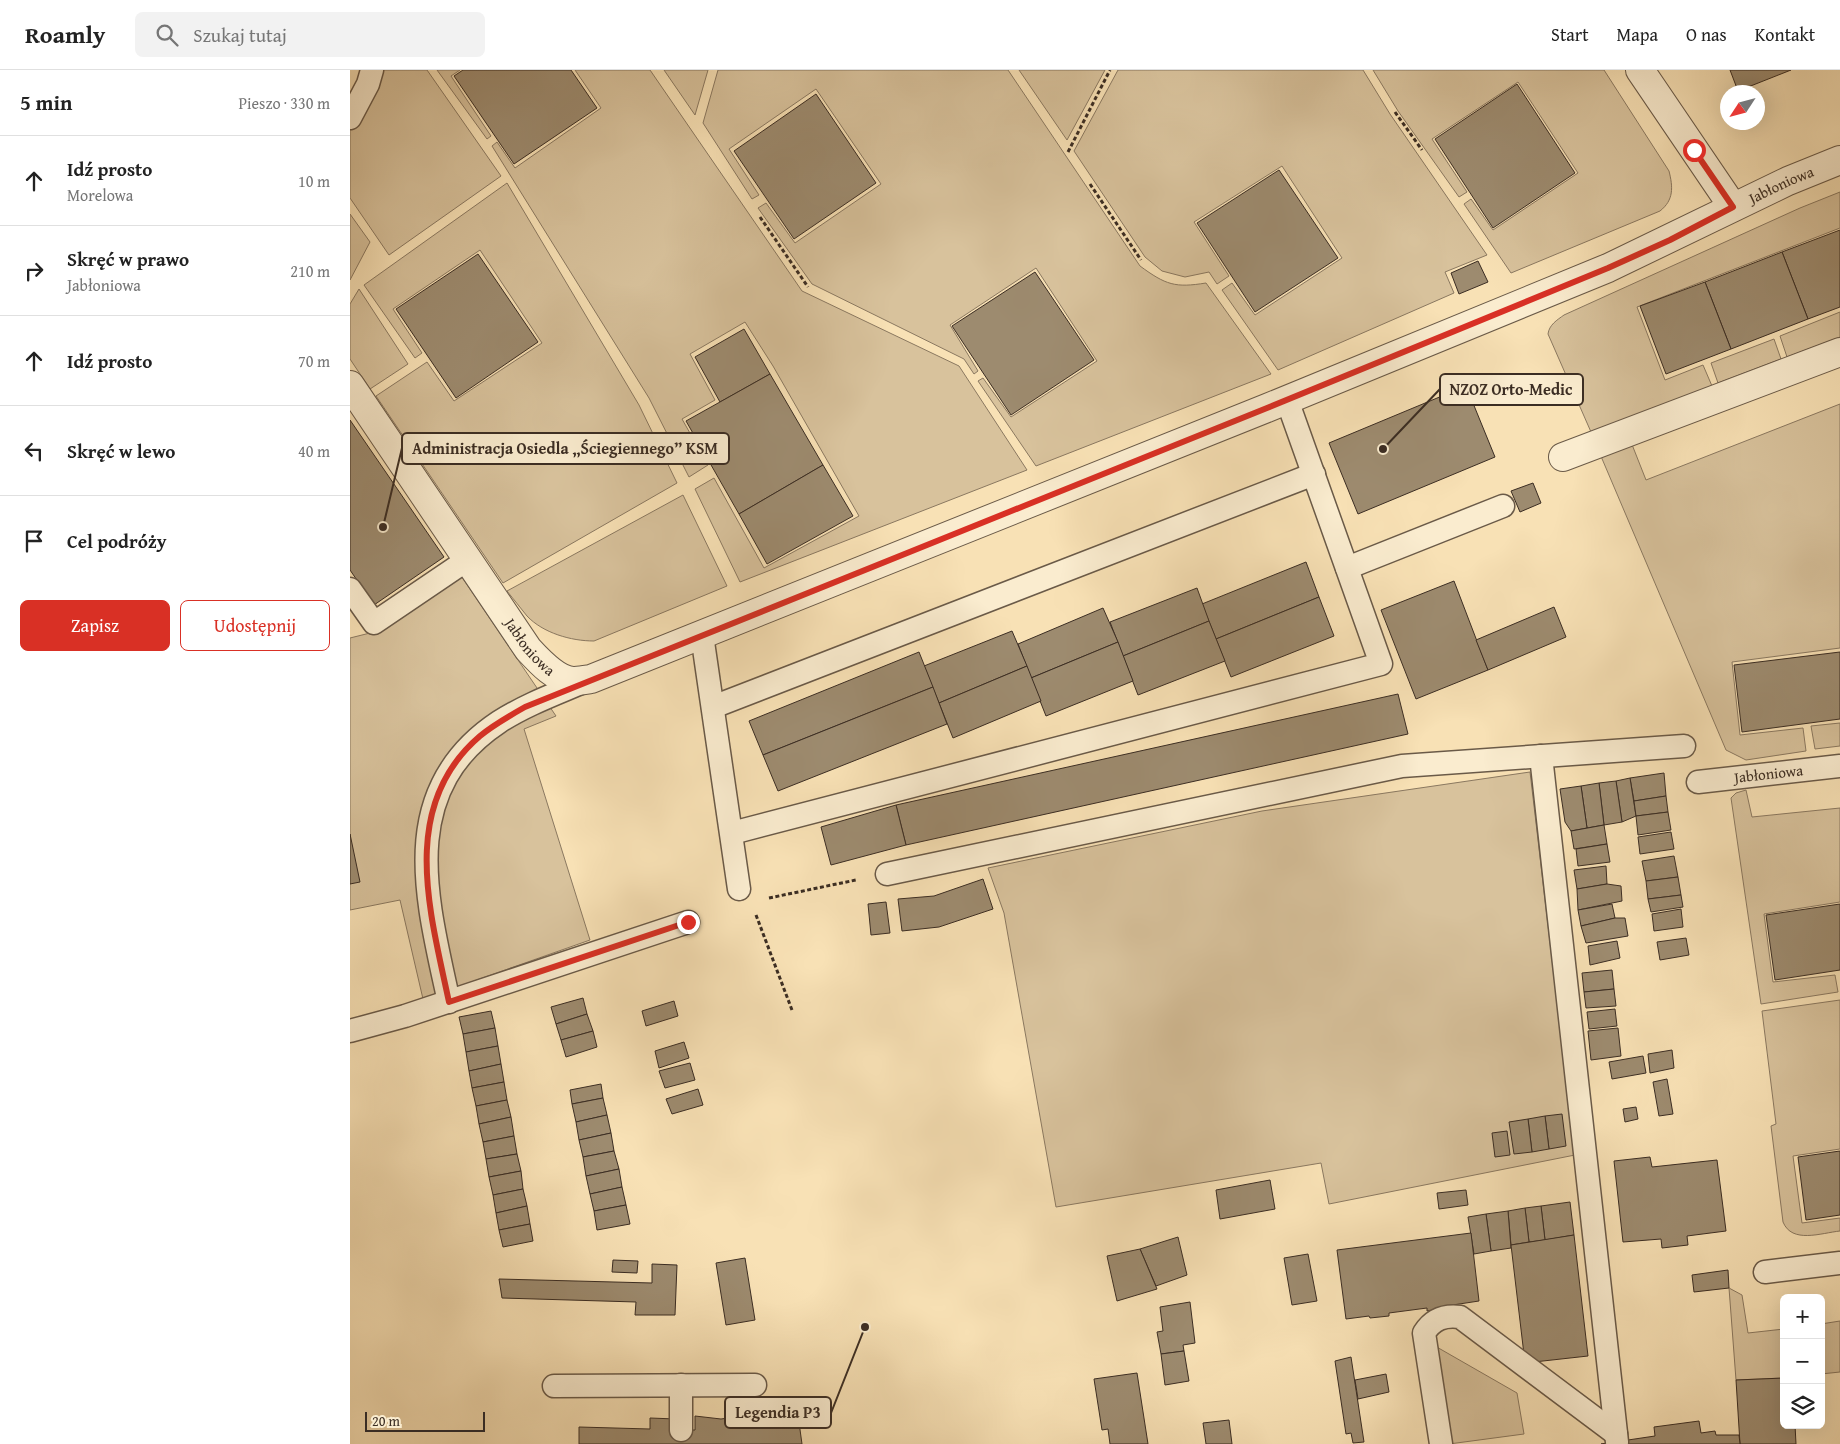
<!DOCTYPE html>
<html lang="pl">
<meta charset="utf-8">
<style>
:root{--surface:#fff;--page:#f2f2f2;--text:#222;--muted:#767676;--line:#e0e0e0;--accent:#d93025}
body{margin:0;font-family:"Gentium Book Plus",serif;background:var(--page);color:var(--text)}
.controls{position:absolute;right:15px;bottom:15px;display:grid;overflow:hidden;border-radius:8px;box-shadow:0 5px 20px #0002}
.controls button{width:45px;height:45px;display:grid;place-items:center;padding:0;border:0;border-bottom:1px solid var(--line);background:var(--surface);color:var(--text);font:25px sans-serif}
.compass{position:absolute;left:1370px;top:15px;width:45px;height:45px;border-radius:50%;background:var(--surface);box-shadow:0 5px 20px #0002;rotate:234deg}
.scale{position:absolute;left:15px;bottom:12px;width:120px;box-sizing:border-box;padding-left:5px;border:2px solid #3b2d23;border-top:0;font-size:14px;line-height:18px;white-space:nowrap;color:#3b2d23;-webkit-text-stroke:4px #faeccf;paint-order:stroke}
.stop{position:absolute;width:15px;height:15px;margin:-11px;border:4px solid #d93025;border-radius:50%;background:#fff}
.stop.end{background:#d93025;border-color:#fff;box-shadow:0 1px 5px #0008}
.list{margin:0;padding:0;list-style:none}
h2{display:flex;justify-content:space-between;align-items:center;height:65px;margin:0;padding:0 20px;font-size:21px}
h2 small{font-size:16px;font-weight:400;color:var(--muted)}
.list li{display:grid;grid-template-columns:32px 1fr auto;gap:15px;align-items:center;box-sizing:border-box;height:90px;padding:0 20px;border-top:1px solid var(--line)}
.list b{display:block;font-size:19px;white-space:nowrap}
.list p{margin:0;font-size:16px;white-space:nowrap;color:var(--muted)}
.list em{font-size:16px;font-style:normal;color:var(--muted)}
.actions{display:flex;gap:10px;padding:15px 20px}
.actions a{flex:1;padding:11px 0;border:1px solid var(--accent);border-radius:8px;text-align:center;font-size:18px;color:var(--accent)}
.actions .main{background:var(--accent);color:#fff}
.icon{flex:none;width:28px;height:28px;fill:none;stroke:currentColor;stroke-width:2;stroke-linecap:round;stroke-linejoin:round}
.map{position:relative;flex:none;width:1490px;height:1374px;overflow:hidden}
header{display:flex;align-items:center;gap:30px;box-sizing:border-box;height:70px;padding:0 25px;background:var(--surface);border-bottom:1px solid var(--line)}
header strong{font-size:24px}
nav{display:flex;gap:28px;margin-inline-start:auto;font-size:18px}
.search{width:350px;height:45px;background:var(--page);display:flex;align-items:center;gap:12px;box-sizing:border-box;padding:0 18px;border-radius:8px;color:var(--muted);font-size:19px}
main{display:flex}
aside{flex:1;background:var(--surface)}
.map>svg:first-child{display:block}
</style>
<header>
<strong>Roamly</strong>
<div class="search"><svg class="icon" aria-label="search" viewBox="0 0 24 24"><circle cx="10" cy="10" r="6"/><path d="M15 15l6 6"/></svg>Szukaj tutaj</div>
<nav><a>Start</a><a>Mapa</a><a>O nas</a><a>Kontakt</a></nav>
</header>
<main>
<aside>
<h2>5 min<small>Pieszo · 330 m</small></h2>
<ul class="list">
<li><svg class="icon" aria-label="ahead" viewBox="0 0 24 24"><path d="M12 20V5M6 11l6-6 6 6"/></svg><div><b>Idź prosto</b><p>Morelowa</p></div><em>10 m</em></li>
<li><svg class="icon" aria-label="right" viewBox="0 0 24 24"><path d="M7 20v-9h11M14 6l5 5-5 5"/></svg><div><b>Skręć w prawo</b><p>Jabłoniowa</p></div><em>210 m</em></li>
<li><svg class="icon" aria-label="ahead" viewBox="0 0 24 24"><path d="M12 20V5M6 11l6-6 6 6"/></svg><div><b>Idź prosto</b></div><em>70 m</em></li>
<li><svg class="icon" aria-label="left" viewBox="0 0 24 24"><path d="M17 20v-9H6M10 6l-5 5 5 5"/></svg><div><b>Skręć w lewo</b></div><em>40 m</em></li>
<li><svg class="icon" aria-label="arrive" viewBox="0 0 24 24"><path d="M6 21V4h12l-3 4 3 4H6"/></svg><div><b>Cel podróży</b></div></li>
</ul>
<div class="actions"><a class="main">Zapisz</a><a>Udostępnij</a></div>
</aside>
<div class="map">
<svg width="1490" height="1374" viewBox="0 0 1490 1374">
<rect width="100%" height="100%" fill="#f8e1b5"/>
<filter id="stains"><feTurbulence type="fractalNoise" baseFrequency=".004" numOctaves="4"/><feColorMatrix values="0 0 0 0 .2 0 0 0 0 .09 0 0 0 0 .02 0 0 0 .5 -.17"/></filter>
<radialGradient id="worn" r=".72"><stop offset=".6" stop-color="#630" stop-opacity="0"/><stop offset="1" stop-color="#630" stop-opacity=".3"/></radialGradient>
<g fill="#d8c29c" stroke="#8a7860">
<polygon points="33,0 77,0 151,106 39,185 0,128 0,60"/>
<polygon points="87,0 110,0 101,6 141,66 137,69"/>
<polygon points="225,0 300,0 452,221 609,296 677,400 390,512 345,419 364,408 414,498 509,446 423,296 395,252 340,284 365,330 332,349 358,395 339,407 299,328 142,76 147,72 165,98 251,38"/>
<polygon points="314,0 358,0 345,45"/>
<path d="M368,0H658L790,196C816,215 825,218 856,213L921,304L686,396L628,311L633,308L661,347L747,291L686,198L600,255L628,301L624,304L614,289L462,214L408,138L416,133L445,173L531,114L466,19L379,79L409,125L402,129L353,53Z"/>
<polygon points="669,0 755,0 717,70"/>
<polygon points="768,0 1013,0 1040,44 1137,185 1095,202 1104,223 928,300 872,220 882,213 905,245 992,188 932,96 844,152 879,206 867,214 859,202 835,207 812,201 795,187 724,81"/>
<path d="M1023,0H1254L1319,101C1323,117 1324,130 1310,141L1161,203L1114,134L1121,129L1143,160L1228,103L1168,12L1082,69L1117,122L1109,127L1048,41Z"/>
<polygon points="157,113 289,335 327,413 153,513 26,326 77,292 104,331 192,273 130,180 43,239 72,283 65,288 14,215"/>
<path d="M1490,122V158L1287,237L1315,310L1353,295L1362,316L1241,362L1198,264C1199,255 1207,250 1214,245L1450,138Z"/>
<polygon points="0,144 20,172 0,210"/>
<polygon points="9,219 58,294 20,319 0,289 0,234"/>
<polygon points="1490,242 1490,267 1437,287 1430,266"/>
<polygon points="1424,269 1431,289 1368,313 1361,293"/>
<polygon points="1490,334 1490,578 1382,592 1390,665 1453,658 1456,681 1396,690 1376,680 1250,384 1281,372 1296,410"/>
<path d="M333,425L377,516L244,571C221,571 193,563 177,546C170,538 164,529 157,521Z"/>
<polygon points="109,503 206,646 174,659 240,870 73,929 50,830 0,840 0,568 24,562"/>
<polygon points="1490,653 1490,676 1465,679 1461,656"/>
<polygon points="1180,702 1225,1085 979,1134 971,1093 706,1137 654,843 638,798 912,741"/>
<polygon points="1396,720 1402,747 1490,738 1490,832 1414,844 1423,912 1485,905 1488,922 1411,934 1381,728 1386,723"/>
<path d="M1490,930V1079L1443,1086L1452,1153L1490,1148V1161C1471,1163 1442,1174 1433,1152L1421,1056L1426,1054L1412,941Z"/>
<polygon points="1379,1218 1392,1225 1398,1263 1434,1259 1434,1308 1386,1310"/>
<polygon points="1490,1251 1490,1302 1471,1304 1471,1254"/>
<polygon points="1085,1276 1167,1323 1174,1364 1099,1374"/>
</g>
<g fill="#9d8b6f" stroke="#3b2d23">
<polygon points="113,0 221,0 247,38 164,94 104,6"/>
<polygon points="1380,0 1441,0 1388,21"/>
<polygon points="1167,14 1225,103 1143,158 1085,69"/>
<polygon points="466,24 526,113 444,169 384,81"/>
<polygon points="929,100 988,188 905,242 847,153"/>
<polygon points="1490,160 1490,237 1458,249 1432,182"/>
<polygon points="1432,182 1458,249 1381,279 1355,212"/>
<polygon points="128,184 188,272 106,328 46,239"/>
<polygon points="1128,191 1138,212 1109,224 1101,203"/>
<polygon points="685,202 744,290 661,345 602,256"/>
<polygon points="1355,212 1381,279 1316,304 1290,236"/>
<polygon points="394,259 420,304 370,332 345,287"/>
<polygon points="420,304 473,395 389,444 336,351"/>
<polygon points="1116,316 1145,387 1008,444 979,373"/>
<polygon points="0,350 94,487 24,535 0,500"/>
<polygon points="473,395 503,446 417,494 389,444"/>
<polygon points="1183,413 1191,433 1170,442 1161,421"/>
<polygon points="956,492 969,527 866,569 852,534"/>
<polygon points="1104,511 1138,600 1066,629 1031,540"/>
<polygon points="847,518 859,551 773,586 760,552"/>
<polygon points="969,527 984,566 881,607 866,569"/>
<polygon points="1204,537 1216,567 1138,600 1126,570"/>
<polygon points="753,538 768,572 681,608 668,574"/>
<polygon points="859,551 875,591 788,625 773,586"/>
<polygon points="662,561 677,596 589,633 574,596"/>
<polygon points="768,572 783,611 696,646 681,608"/>
<polygon points="569,582 583,617 413,685 399,651"/>
<polygon points="1490,582 1490,649 1392,662 1384,595"/>
<polygon points="677,596 691,631 603,668 589,633"/>
<polygon points="583,617 597,654 428,721 413,685"/>
<polygon points="1048,624 1058,664 556,775 546,735"/>
<polygon points="1314,703 1316,726 1284,731 1280,708"/>
<polygon points="1280,708 1286,746 1272,752 1266,711"/>
<polygon points="1266,711 1272,752 1254,755 1249,713"/>
<polygon points="1249,713 1254,755 1237,758 1231,716"/>
<polygon points="1231,716 1237,758 1221,761 1215,752 1210,719"/>
<polygon points="1316,726 1318,742 1286,746 1284,731"/>
<polygon points="546,735 556,775 481,795 471,757"/>
<polygon points="1318,742 1321,760 1288,765 1286,746"/>
<polygon points="1254,755 1257,774 1224,779 1221,761"/>
<polygon points="1321,762 1324,779 1290,784 1288,767"/>
<polygon points="0,764 10,812 0,814"/>
<polygon points="1257,774 1260,792 1228,796 1226,779"/>
<polygon points="1324,786 1328,807 1296,811 1292,791"/>
<polygon points="1256,796 1257,814 1227,819 1224,800"/>
<polygon points="1328,807 1331,825 1298,829 1296,811"/>
<polygon points="633,809 643,839 589,857 552,861 548,829 584,826"/>
<polygon points="1257,814 1271,816 1272,831 1228,840 1227,819"/>
<polygon points="1331,825 1333,837 1301,842 1298,829"/>
<polygon points="536,832 540,863 521,865 518,834"/>
<polygon points="1262,834 1265,848 1231,856 1228,840"/>
<polygon points="1490,834 1490,900 1425,910 1416,845"/>
<polygon points="1331,839 1333,857 1304,861 1302,844"/>
<polygon points="1265,848 1275,848 1278,866 1236,873 1231,856"/>
<polygon points="1336,868 1339,885 1310,890 1307,872"/>
<polygon points="1267,871 1270,888 1240,895 1238,876"/>
<polygon points="1262,900 1264,919 1234,922 1232,903"/>
<polygon points="1264,919 1266,936 1236,938 1234,922"/>
<polygon points="233,928 237,944 206,954 201,937"/>
<polygon points="324,931 328,946 296,956 292,941"/>
<polygon points="1265,939 1267,956 1239,959 1237,942"/>
<polygon points="141,941 145,958 113,964 109,947"/>
<polygon points="237,944 243,961 211,970 206,954"/>
<polygon points="145,958 148,976 116,982 113,964"/>
<polygon points="1268,958 1271,986 1241,990 1238,961"/>
<polygon points="243,961 247,977 216,987 211,970"/>
<polygon points="334,972 339,988 309,998 305,981"/>
<polygon points="148,976 151,994 119,1001 116,982"/>
<polygon points="1322,980 1324,998 1300,1003 1298,984"/>
<polygon points="1293,986 1296,1003 1262,1009 1259,992"/>
<polygon points="340,993 345,1010 315,1018 309,1001"/>
<polygon points="151,994 154,1012 122,1018 119,1001"/>
<polygon points="1317,1009 1323,1044 1309,1046 1303,1012"/>
<polygon points="154,1012 157,1030 126,1036 122,1018"/>
<polygon points="251,1014 253,1028 222,1034 220,1020"/>
<polygon points="348,1019 353,1035 322,1044 316,1029"/>
<polygon points="253,1028 257,1045 226,1052 222,1034"/>
<polygon points="157,1030 161,1047 129,1054 126,1036"/>
<polygon points="1286,1037 1288,1049 1275,1052 1273,1039"/>
<polygon points="1212,1044 1216,1076 1199,1079 1195,1046"/>
<polygon points="257,1045 261,1063 229,1070 226,1052"/>
<polygon points="1195,1046 1199,1079 1182,1082 1178,1049"/>
<polygon points="161,1047 164,1066 133,1072 129,1054"/>
<polygon points="1178,1049 1182,1082 1164,1084 1159,1052"/>
<polygon points="1157,1061 1160,1085 1145,1087 1142,1063"/>
<polygon points="261,1063 264,1081 233,1087 229,1070"/>
<polygon points="164,1066 167,1084 136,1089 133,1072"/>
<polygon points="264,1081 269,1099 236,1106 233,1087"/>
<polygon points="1490,1081 1490,1145 1456,1150 1448,1087"/>
<polygon points="167,1084 171,1101 139,1107 136,1089"/>
<polygon points="1300,1087 1302,1097 1367,1090 1376,1161 1337,1166 1338,1175 1312,1178 1311,1169 1273,1172 1264,1091"/>
<polygon points="269,1099 272,1117 240,1124 236,1106"/>
<polygon points="171,1101 173,1119 143,1125 139,1107"/>
<polygon points="920,1110 925,1139 870,1149 866,1120"/>
<polygon points="272,1117 276,1135 244,1141 240,1124"/>
<polygon points="173,1119 177,1136 146,1143 143,1125"/>
<polygon points="1116,1120 1118,1135 1089,1139 1087,1123"/>
<polygon points="1220,1132 1224,1165 1195,1170 1191,1136"/>
<polygon points="276,1135 280,1154 247,1160 244,1141"/>
<polygon points="177,1136 180,1154 149,1160 146,1143"/>
<polygon points="1191,1136 1195,1170 1179,1172 1175,1138"/>
<polygon points="1175,1138 1179,1172 1161,1175 1158,1141"/>
<polygon points="1158,1141 1161,1178 1141,1181 1136,1144"/>
<polygon points="1136,1144 1141,1181 1124,1184 1118,1147"/>
<polygon points="180,1154 183,1171 153,1177 149,1160"/>
<polygon points="1121,1163 1129,1231 1096,1236 1097,1238 1077,1241 1077,1238 1039,1243 1039,1246 1020,1248 1019,1246 996,1249 987,1180"/>
<polygon points="1224,1165 1238,1286 1175,1293 1161,1175"/>
<polygon points="828,1167 837,1205 806,1216 790,1179"/>
<polygon points="790,1179 807,1219 767,1231 757,1186"/>
<polygon points="958,1184 967,1231 942,1235 934,1188"/>
<polygon points="395,1188 405,1250 376,1255 366,1193"/>
<polygon points="263,1190 288,1191 287,1203 262,1202"/>
<polygon points="302,1194 327,1195 325,1245 285,1245 286,1232 152,1228 149,1209 302,1213"/>
<polygon points="1378,1200 1379,1218 1344,1222 1342,1205"/>
<polygon points="840,1232 845,1273 833,1275 834,1281 811,1284 807,1262 813,1261 810,1237"/>
<polygon points="834,1281 839,1311 815,1315 811,1284"/>
<polygon points="1001,1287 1014,1372 1003,1373 1001,1363 996,1364 985,1291"/>
<polygon points="787,1303 798,1374 760,1374 758,1359 752,1360 744,1309"/>
<polygon points="1036,1304 1039,1322 1008,1329 1005,1310"/>
<polygon points="1434,1308 1434,1355 1445,1355 1446,1374 1390,1374 1386,1310"/>
<polygon points="447,1338 452,1374 229,1374 229,1357 300,1359 300,1348 326,1349 326,1360 345,1360 345,1346 371,1349"/>
<polygon points="879,1350 882,1374 856,1374 853,1353"/>
<polygon points="1349,1351 1351,1363 1365,1361 1366,1365 1389,1365 1390,1374 1251,1374 1305,1366 1304,1357"/>
</g>
<g fill="none" stroke-linecap="round" stroke-linejoin="round">
<g stroke="#6a5a48" stroke-width="25">
<g id="lane">
<polyline points="0,48 18,14 22,0"/>
<polyline points="997,498 1153,436"/>
<polyline points="0,519 24,553 117,490"/>
<polyline points="352,565 389,819"/>
<polyline points="363,637 964,404"/>
<polyline points="1191,686 1267,1372"/>
<path id="s1" d="M1348,712L1490,696"/>
<polyline points="382,763 1031,594 937,330"/>
<polyline points="537,804 1052,696 1334,676"/>
<path d="M99,932C77,830 45,721 149,652C177,634 208,623 238,610"/>
<polyline points="0,961 55,946 338,852"/>
<polyline points="1415,1202 1490,1193"/>
<polyline points="204,1316 405,1315"/>
<polyline points="331,1360 331,1315"/>
<path d="M1091,1374L1074,1263C1083,1249 1094,1245 1110,1247L1266,1364"/>
</g>
</g>
<g stroke="#6a5a48" stroke-width="30">
<g id="street">
<polyline points="1290,0 1383,137"/>
<path id="s2" d="M0,315L178,579C189,591 207,611 224,611C230,611 235,610 241,609L917,338L1258,198L1438,111L1490,90"/>
<polyline points="1213,387 1490,282"/>
</g>
</g>
<g stroke="#3b2d23" stroke-width="3" stroke-dasharray="4 2.5" stroke-linecap="butt">
<polyline points="1045,42 1072,80"/>
<polyline points="718,82 760,0"/>
<polyline points="740,114 791,190"/>
<polyline points="410,147 458,217"/>
<polyline points="419,828 506,810"/>
<polyline points="406,845 442,940"/>
</g>
<use href="#lane" stroke="#faeccf" stroke-width="22"/>
<use href="#street" stroke="#faeccf" stroke-width="28"/>
</g>
<g fill="none" stroke-linecap="round" stroke-linejoin="round">
<path stroke="#d93025" stroke-width="6" d="M338,852L99,932C80,842 48,736 130,666C143,655 159,646 175,637L917,338L1258,198L1320,170L1383,137L1344,80"/>
</g>
<g text-anchor="middle" stroke-width="4.5" stroke-linejoin="round" paint-order="stroke">
<g font-size="15" fill="#3b2d23" stroke="#faeccf">
<text dy="5" stroke="none"><textPath href="#s2" startOffset="1682">Jabłoniowa</textPath></text>
<text dy="5" stroke="none"><textPath href="#s2" startOffset="318">Jabłoniowa</textPath></text>
<text dy="5" stroke="none"><textPath href="#s1" startOffset="71">Jabłoniowa</textPath></text>
</g>
</g>
<path fill="none" stroke="#3b2d23" stroke-width="2" d="M1033 379L1090 319M33 457L52 378M515 1257L481 1343"/>
<g fill="#3b2d23" stroke="#faeccf" stroke-width="2">
<circle cx="1033" cy="379" r="5"/>
<circle cx="33" cy="457" r="5"/>
<circle cx="515" cy="1257" r="5"/>
</g>
<g fill="#faeccf" stroke="#3b2d23" stroke-width="2">
<rect x="1090" y="304" width="143" height="31" rx="5"/>
<rect x="52" y="363" width="327" height="31" rx="5"/>
<rect x="375" y="1327" width="106" height="31" rx="5"/>
</g>
<g font-size="16" text-anchor="middle" font-weight="bold" fill="#3b2d23">
<text x="1161" y="325">NZOZ Orto-Medic</text>
<text x="215" y="384">Administracja Osiedla „Ściegiennego” KSM</text>
<text x="428" y="1348">Legendia P3</text>
</g>
<rect width="100%" height="100%" filter="url(#stains)"/>
<rect width="100%" height="100%" fill="url(#worn)"/>
</svg>
<div class="controls">
<button>+</button>
<button>−</button>
<button><svg class="icon" aria-label="layers" viewBox="0 0 24 24"><path d="M12 4l9 5-9 5-9-5zM3 14l9 5 9-5"/></svg></button>
</div>
<svg class="compass" viewBox="-18 -18 36 36"><path d="M0-13l5 13h-10z" fill="#e53935"/><path d="M0 13l5-13h-10z" fill="#767676"/></svg>
<div class="scale">20 m</div>
<div class="stop" style="left:1344px;top:80px"></div>
<div class="stop end" style="left:338px;top:852px"></div>
</div>
</main>
